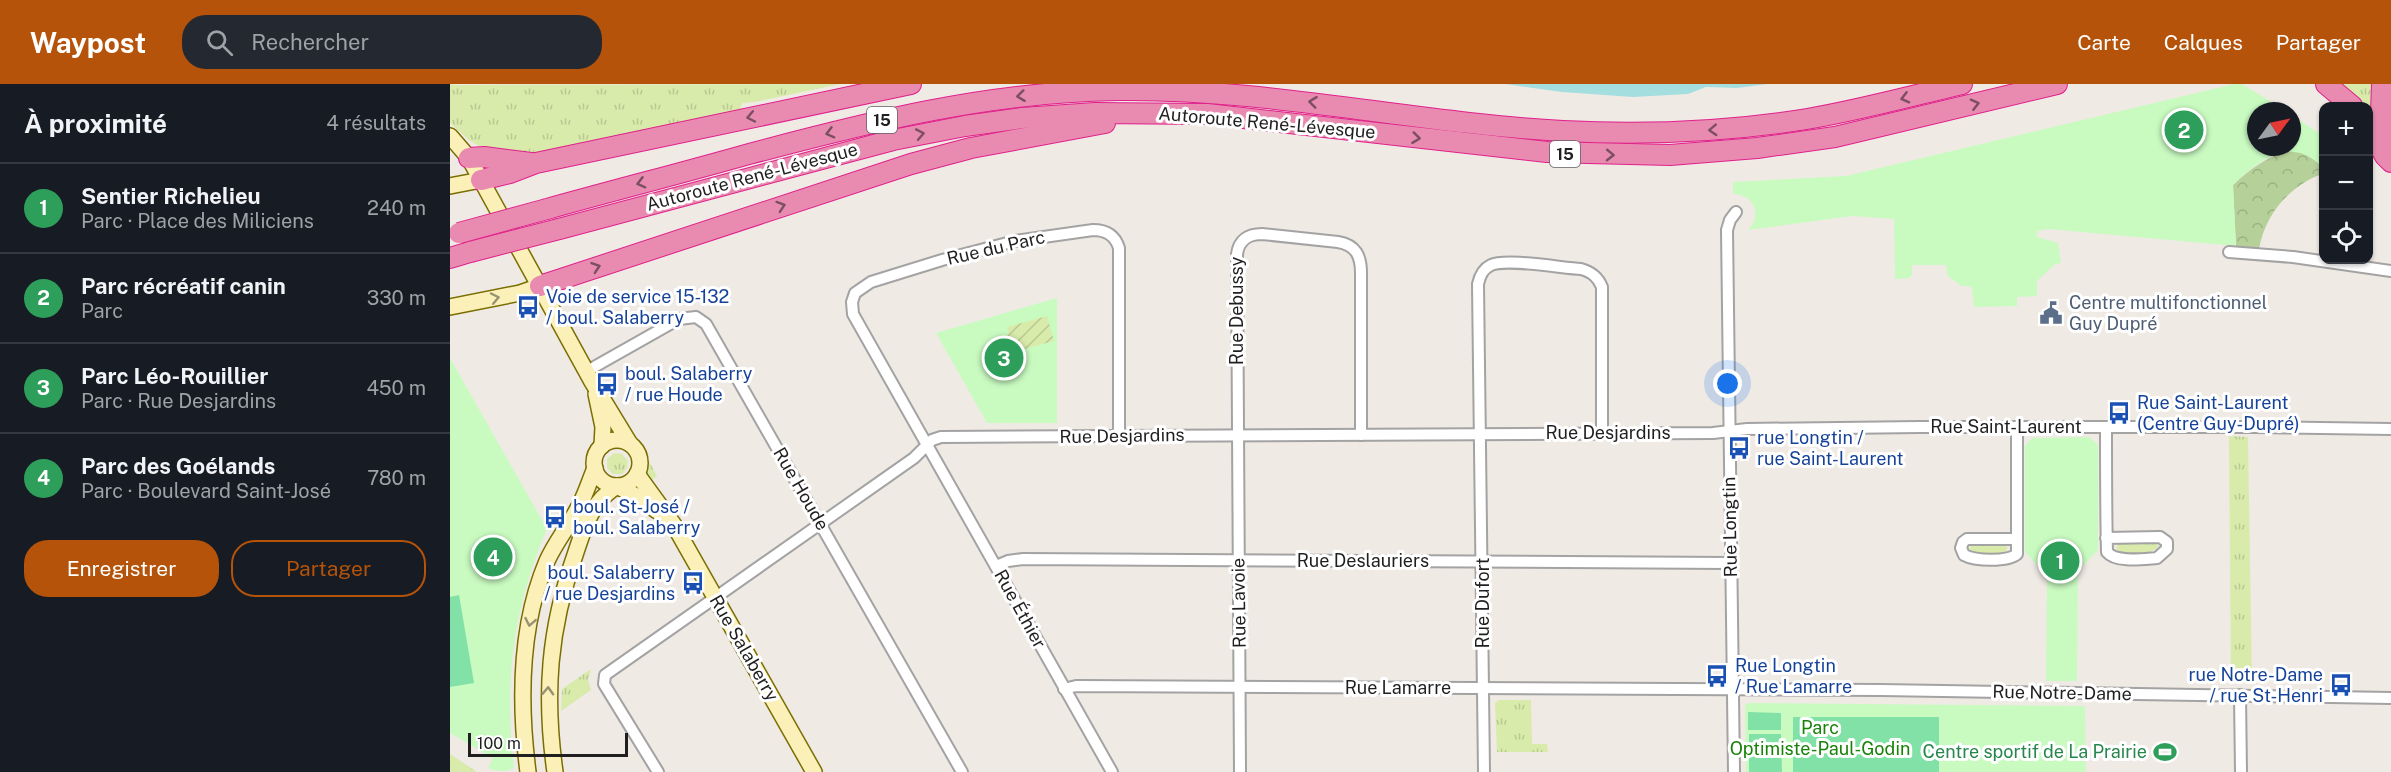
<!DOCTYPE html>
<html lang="fr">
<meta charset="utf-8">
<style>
:root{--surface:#171b24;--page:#242831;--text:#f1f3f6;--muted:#9ea1a6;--line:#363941;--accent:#b45309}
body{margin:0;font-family:"Public Sans",sans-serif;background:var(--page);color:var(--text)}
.controls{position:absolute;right:18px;top:18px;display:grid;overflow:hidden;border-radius:12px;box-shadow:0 2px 4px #0004}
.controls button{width:54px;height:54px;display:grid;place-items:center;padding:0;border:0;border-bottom:2px solid var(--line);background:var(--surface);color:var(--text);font:30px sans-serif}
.compass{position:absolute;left:1797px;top:18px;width:54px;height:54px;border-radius:50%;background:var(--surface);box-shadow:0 2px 4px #0004;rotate:57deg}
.scale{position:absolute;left:18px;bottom:15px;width:160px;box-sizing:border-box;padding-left:6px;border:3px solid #1f1f1f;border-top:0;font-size:16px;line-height:21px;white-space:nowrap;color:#1f1f1f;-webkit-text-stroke:4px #fff;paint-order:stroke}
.you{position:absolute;left:1278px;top:300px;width:21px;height:21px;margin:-15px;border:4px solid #fff;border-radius:50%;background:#1a73e8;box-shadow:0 0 0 9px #1a73e833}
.badge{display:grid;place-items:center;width:39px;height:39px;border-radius:50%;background:var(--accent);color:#fff;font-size:20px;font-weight:700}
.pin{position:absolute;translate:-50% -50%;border:3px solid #fff;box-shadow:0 2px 6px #0006}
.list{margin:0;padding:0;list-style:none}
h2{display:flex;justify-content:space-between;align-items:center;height:78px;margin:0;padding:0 24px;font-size:26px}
h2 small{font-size:20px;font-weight:400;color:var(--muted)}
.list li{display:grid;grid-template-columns:39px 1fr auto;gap:18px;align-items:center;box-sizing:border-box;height:90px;padding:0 24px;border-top:2px solid var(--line)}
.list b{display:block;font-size:22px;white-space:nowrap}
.list p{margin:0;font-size:20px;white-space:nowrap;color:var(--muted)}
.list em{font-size:20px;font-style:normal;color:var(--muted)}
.actions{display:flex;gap:12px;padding:18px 24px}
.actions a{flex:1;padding:14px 0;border:2px solid var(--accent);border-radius:24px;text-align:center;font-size:21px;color:var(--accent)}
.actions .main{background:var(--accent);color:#fff}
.icon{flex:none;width:33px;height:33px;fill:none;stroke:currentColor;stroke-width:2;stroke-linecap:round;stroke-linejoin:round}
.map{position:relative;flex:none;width:1941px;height:688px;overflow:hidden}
header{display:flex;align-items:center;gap:36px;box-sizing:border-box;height:84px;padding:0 30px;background:var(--accent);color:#fff}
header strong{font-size:28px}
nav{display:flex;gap:33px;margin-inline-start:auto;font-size:21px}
.search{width:420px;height:54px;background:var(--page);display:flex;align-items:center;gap:15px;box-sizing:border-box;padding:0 21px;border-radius:24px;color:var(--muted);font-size:22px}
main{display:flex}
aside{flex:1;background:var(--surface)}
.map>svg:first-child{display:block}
</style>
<header>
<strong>Waypost</strong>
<div class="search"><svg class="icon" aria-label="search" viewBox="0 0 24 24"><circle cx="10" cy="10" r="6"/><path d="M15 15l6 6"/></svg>Rechercher</div>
<nav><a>Carte</a><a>Calques</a><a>Partager</a></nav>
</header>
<main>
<aside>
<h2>À proximité<small>4 résultats</small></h2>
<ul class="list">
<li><span class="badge" style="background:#2e9e5b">1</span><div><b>Sentier Richelieu</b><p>Parc · Place des Miliciens</p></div><em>240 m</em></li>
<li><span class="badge" style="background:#2e9e5b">2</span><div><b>Parc récréatif canin</b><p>Parc</p></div><em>330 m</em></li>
<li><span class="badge" style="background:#2e9e5b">3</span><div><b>Parc Léo-Rouillier</b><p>Parc · Rue Desjardins</p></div><em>450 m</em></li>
<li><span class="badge" style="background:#2e9e5b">4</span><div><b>Parc des Goélands</b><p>Parc · Boulevard Saint-José</p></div><em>780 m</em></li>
</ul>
<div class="actions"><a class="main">Enregistrer</a><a>Partager</a></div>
</aside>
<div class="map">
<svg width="1941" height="688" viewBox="0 0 1941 688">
<defs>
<pattern id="grass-tufts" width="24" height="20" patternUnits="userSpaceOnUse" patternTransform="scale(1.5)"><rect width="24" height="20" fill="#d8ebaa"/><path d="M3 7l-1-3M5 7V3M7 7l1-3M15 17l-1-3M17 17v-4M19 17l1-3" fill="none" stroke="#b9c992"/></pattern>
<pattern id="forest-crowns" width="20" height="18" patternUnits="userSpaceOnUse" patternTransform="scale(1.5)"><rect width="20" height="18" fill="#b5d099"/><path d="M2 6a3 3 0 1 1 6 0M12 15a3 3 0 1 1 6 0" fill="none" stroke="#9bb283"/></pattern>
<pattern id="garden-furrows" width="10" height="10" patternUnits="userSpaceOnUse" patternTransform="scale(1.5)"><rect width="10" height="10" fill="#d8ebaa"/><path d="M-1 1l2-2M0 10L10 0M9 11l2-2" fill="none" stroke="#b9c992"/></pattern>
</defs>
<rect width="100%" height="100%" fill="#f0eae5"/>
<g fill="url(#grass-tufts)">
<polygon points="0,0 4,1 390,0 305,18 293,19 290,23 299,26 87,72 32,64 19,56 0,39"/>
<polygon points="1886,0 1923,0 1928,38 1919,35 1918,22 1909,22"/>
<polygon points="1779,352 1798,353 1802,599 1781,599"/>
<path d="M193,367L207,392L197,400C193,389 197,378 193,367Z"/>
<polygon points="164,369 172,370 178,377 177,384 172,390 163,390 157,384 157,375"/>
<polygon points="1522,460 1554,461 1558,464 1554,469 1527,469 1519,465"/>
<path d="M1669,460H1706L1709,462C1700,473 1681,468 1668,468L1666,463Z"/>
<polygon points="141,585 138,596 141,606 111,627 112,605"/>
<polygon points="1049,616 1081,616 1082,660 1097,660 1098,668 1047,668 1045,619"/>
<polygon points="0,670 27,688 0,688"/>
</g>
<path fill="url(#forest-crowns)" d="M1838,67H1851L1870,80L1872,90C1839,102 1815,131 1809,165L1786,162L1783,101C1800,85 1815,74 1838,67Z"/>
<g fill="#c9fbc1">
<path d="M1784,0H1792L1836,27H1806V63H1842V31L1873,52V90C1872,87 1871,82 1868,79C1838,52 1806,79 1783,101L1786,162L1598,145L1587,147V153L1608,159L1611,179L1605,180L1587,197V212L1567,213V222L1524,223L1522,204L1519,202H1511L1497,191L1496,181H1462V191L1459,194L1445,195L1444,135L1402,132L1298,146C1313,130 1304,111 1283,110V98L1396,92Z"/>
<polygon points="607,214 607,339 537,339 486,249"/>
<path d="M0,274L97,445C63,524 54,598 64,684C56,688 47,688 38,684L43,674L0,649Z"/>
<polygon points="1639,353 1648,361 1648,466 1628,487 1627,597 1596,597 1597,492 1575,468 1575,362 1582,354"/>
<polygon points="1298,619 1635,622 1636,688 1296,688 1295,621"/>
</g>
<polygon fill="url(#garden-furrows)" points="597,232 604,257 552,271 547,254 559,250 557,243"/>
<g fill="#81e1a7">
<polygon points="9,511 24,599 0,603 0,513"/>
<polygon points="1298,628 1331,629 1331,646 1298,646"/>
<rect x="1343" y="633" width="146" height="55"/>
<polygon points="1299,650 1331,650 1332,688 1299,688"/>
</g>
<polygon fill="#a4dedf" points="1055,0 1318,0 1287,4 1256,3 1238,10 1183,13 1112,8"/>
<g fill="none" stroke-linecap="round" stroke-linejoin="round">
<g stroke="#a3a3a3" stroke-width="14">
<g id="street">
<polyline points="1779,168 1843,173 1941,187"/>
<polyline points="137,287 229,235 246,233 256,240 512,688"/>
<path d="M1656,343C1656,385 1656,427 1657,468C1666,479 1693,475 1707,474L1717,465V458L1710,453L1656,454"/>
<path d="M1567,455H1517L1513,458L1511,464L1514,471C1525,477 1558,478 1567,470V343"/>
<polyline points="546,482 558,477 573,475 1280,479"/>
<polyline points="614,605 626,602 1431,606 1941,614"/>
<polyline points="1790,611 1791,688"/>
<polyline points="208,688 154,600 155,591 464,374 482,356 491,353 1263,349 1297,345 1470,343 1804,343 1941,345"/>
<path d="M662,688L403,230L402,218L405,209L421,198L492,176L565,157L643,146C656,146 665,151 669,164V352"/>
<path d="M790,688L787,170C789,156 798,150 812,150L888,158C906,161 911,172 911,189V351"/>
<path d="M1034,688L1028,200C1030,191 1033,185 1041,181C1056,174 1112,184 1131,185C1142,188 1148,193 1152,203V349"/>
<polyline points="1284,688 1277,146 1280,136 1286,128"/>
</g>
</g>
<g stroke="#7a6e02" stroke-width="18">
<g id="secondary">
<polyline points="0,52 19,74 141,296 180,360"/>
<polyline points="0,102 31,96"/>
<polyline points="0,223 70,209 90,202"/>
<polyline points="146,310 153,343 152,362"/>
<circle cx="167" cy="379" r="23"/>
<polyline points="187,390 224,441 364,688"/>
<polyline points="167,402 188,413 207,427"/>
<path d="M78,688C69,618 69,543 97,477C105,459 118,443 127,426C135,413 139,398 145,384"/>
<path d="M105,688C94,610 99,545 125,471C134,444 141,418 167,402"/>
</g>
</g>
<g stroke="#e0208b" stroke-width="22">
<g id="highway">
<polyline points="1876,0 1902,22"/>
<polyline points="1932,0 1931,29 1941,58"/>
<polyline points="1918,43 1935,72 1941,78"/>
<polyline points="19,74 34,73 81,79"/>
<polyline points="31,96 60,89 86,79 461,0"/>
<path d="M97,125C165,106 232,89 299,70C423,37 538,8 668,6C818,4 964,39 1113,47C1194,51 1277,48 1357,35C1410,26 1461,12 1512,0"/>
<polyline points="109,145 443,56 515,42 572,34 645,29 757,30 1097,68 1220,71 1307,64 1385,53 1607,0"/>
<polyline points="0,174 20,168"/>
<polyline points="90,202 461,80 521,64 655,39"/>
</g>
</g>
<use href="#street" stroke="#fff" stroke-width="10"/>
<use href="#secondary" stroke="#fbf0b8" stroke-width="15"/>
<use href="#highway" stroke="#e98bb0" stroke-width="20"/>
<g stroke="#e0208b" stroke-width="22" stroke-linecap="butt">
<g id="highway-bridge">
<polyline points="9,149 97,125"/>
<polyline points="20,168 109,145"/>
</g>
</g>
<use href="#highway-bridge" stroke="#e98bb0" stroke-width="20"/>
</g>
<defs><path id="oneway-chevron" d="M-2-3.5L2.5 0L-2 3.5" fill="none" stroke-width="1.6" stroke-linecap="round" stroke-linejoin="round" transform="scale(1.5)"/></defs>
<g stroke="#7a5060">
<use href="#oneway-chevron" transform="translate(571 12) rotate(173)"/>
<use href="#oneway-chevron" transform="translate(1455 14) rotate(166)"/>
<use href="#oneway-chevron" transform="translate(863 18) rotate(-173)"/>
<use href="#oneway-chevron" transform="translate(1525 20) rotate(-14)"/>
<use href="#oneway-chevron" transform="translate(301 33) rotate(168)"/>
<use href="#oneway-chevron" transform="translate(1263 46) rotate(177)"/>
<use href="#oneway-chevron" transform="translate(380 49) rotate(165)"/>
<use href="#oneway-chevron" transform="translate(470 50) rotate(-11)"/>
<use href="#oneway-chevron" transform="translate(966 54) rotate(7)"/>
<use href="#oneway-chevron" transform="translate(1160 71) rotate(1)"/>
<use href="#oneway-chevron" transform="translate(191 99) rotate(165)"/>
<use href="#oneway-chevron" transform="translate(331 122) rotate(-18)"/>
<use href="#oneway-chevron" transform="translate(146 183) rotate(-19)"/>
</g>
<g stroke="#989273">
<use href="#oneway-chevron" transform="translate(45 214) rotate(-12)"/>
<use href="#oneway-chevron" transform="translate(80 538) rotate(101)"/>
<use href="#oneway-chevron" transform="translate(98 607) rotate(-88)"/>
</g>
<defs>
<g id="bus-bare" transform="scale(1.8)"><path d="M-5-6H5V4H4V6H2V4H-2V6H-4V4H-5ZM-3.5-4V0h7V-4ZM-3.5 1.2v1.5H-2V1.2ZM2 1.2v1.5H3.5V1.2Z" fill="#1a4fb4" stroke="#fff" stroke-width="2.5" paint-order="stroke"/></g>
<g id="civic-bare" transform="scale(1.8)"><path d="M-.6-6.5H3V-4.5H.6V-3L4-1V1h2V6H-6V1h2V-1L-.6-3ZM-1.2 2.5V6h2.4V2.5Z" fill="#5c6f8a" stroke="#fff" stroke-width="2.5" paint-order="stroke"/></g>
<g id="stadium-bare" transform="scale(1.8)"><path d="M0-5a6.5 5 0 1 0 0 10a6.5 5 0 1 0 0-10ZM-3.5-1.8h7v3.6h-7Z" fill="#2e9e5b" stroke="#fff" stroke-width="2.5" paint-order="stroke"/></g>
</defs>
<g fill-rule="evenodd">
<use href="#bus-bare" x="78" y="223"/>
<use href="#civic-bare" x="1601" y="229"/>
<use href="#bus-bare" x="157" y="300"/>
<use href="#bus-bare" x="1669" y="329"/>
<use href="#bus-bare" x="1289" y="364"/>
<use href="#bus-bare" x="105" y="433"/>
<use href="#bus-bare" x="243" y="499"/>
<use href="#bus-bare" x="1267" y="592"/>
<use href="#bus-bare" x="1891" y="601"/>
<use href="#stadium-bare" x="1715" y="668"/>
</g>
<g text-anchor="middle" stroke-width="6" stroke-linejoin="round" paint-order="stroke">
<g fill="#fff" stroke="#626262" stroke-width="1.5">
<rect x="417" y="23" width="30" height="26" rx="4.5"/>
<rect x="1100" y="57" width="30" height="26" rx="4.5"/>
</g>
<g font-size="16" font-weight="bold" fill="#1f1f1f">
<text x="432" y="42">15</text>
<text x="1115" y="76">15</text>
</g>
<g font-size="18" fill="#1f1f1f" stroke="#fff">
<text transform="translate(817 39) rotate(5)" y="6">Autoroute René-Lévesque</text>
<text transform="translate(302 93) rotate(-15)" y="6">Autoroute René-Lévesque</text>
<text transform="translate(546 164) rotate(-13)" y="6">Rue du Parc</text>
<text transform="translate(787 227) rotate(-90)" y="6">Rue Debussy</text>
<text x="1556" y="349">Rue Saint-Laurent</text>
<text x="1158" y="355">Rue Desjardins</text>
<text transform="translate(672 352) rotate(-1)" y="6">Rue Desjardins</text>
<text transform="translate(351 405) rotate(60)" y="6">Rue Houde</text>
<text transform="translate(1280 443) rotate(-91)" y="6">Rue Longtin</text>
<text x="913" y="483">Rue Deslauriers</text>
<text transform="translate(789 519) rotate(-91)" y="6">Rue Lavoie</text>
<text transform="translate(1033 519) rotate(-90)" y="6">Rue Dufort</text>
<text transform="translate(570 525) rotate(61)" y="6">Rue Éthier</text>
<text transform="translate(294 564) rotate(60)" y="6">Rue Salaberry</text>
<text x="948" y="610">Rue Lamarre</text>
<text transform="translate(1612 609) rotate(1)" y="6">Rue Notre-Dame</text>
</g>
<g font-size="18" fill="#164399" stroke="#fff" text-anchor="start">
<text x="96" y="219">Voie de service 15-132<tspan x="96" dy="21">/ boul. Salaberry</tspan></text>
<text x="175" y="296">boul. Salaberry<tspan x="175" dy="21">/ rue Houde</tspan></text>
<text x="1687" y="325">Rue Saint-Laurent<tspan x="1687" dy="21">(Centre Guy-Dupré)</tspan></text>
<text x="1307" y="360">rue Longtin /<tspan x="1307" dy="21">rue Saint-Laurent</tspan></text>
<text x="123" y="429">boul. St-José /<tspan x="123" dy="21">boul. Salaberry</tspan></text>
<text x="225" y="495" text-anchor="end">boul. Salaberry<tspan x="225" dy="21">/ rue Desjardins</tspan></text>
<text x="1285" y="588">Rue Longtin<tspan x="1285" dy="21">/ Rue Lamarre</tspan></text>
<text x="1873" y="597" text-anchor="end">rue Notre-Dame<tspan x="1873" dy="21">/ rue St-Henri</tspan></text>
</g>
<g font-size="18" fill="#4e5e75" stroke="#fff" text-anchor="start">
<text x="1619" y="225">Centre multifonctionnel<tspan x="1619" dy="21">Guy Dupré</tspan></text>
</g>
<g font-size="18" fill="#188209" stroke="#fff">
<text x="1370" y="650">Parc<tspan x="1370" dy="21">Optimiste-Paul-Godin</tspan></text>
</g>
<g font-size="18" fill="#27864d" stroke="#fff" text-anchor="end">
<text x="1697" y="674">Centre sportif de La Prairie</text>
</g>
</g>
</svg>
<div class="controls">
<button>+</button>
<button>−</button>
<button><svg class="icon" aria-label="locate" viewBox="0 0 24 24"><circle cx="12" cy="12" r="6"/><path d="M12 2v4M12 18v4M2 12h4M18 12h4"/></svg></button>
</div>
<svg class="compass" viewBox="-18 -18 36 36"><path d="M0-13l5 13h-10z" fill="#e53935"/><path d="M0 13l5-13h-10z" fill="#9ea1a6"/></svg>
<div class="scale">100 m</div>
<div class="you"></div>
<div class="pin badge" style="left:1610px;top:477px;background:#2e9e5b">1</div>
<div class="pin badge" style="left:1734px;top:46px;background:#2e9e5b">2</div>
<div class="pin badge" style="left:554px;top:274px;background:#2e9e5b">3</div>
<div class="pin badge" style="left:43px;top:473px;background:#2e9e5b">4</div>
</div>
</main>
